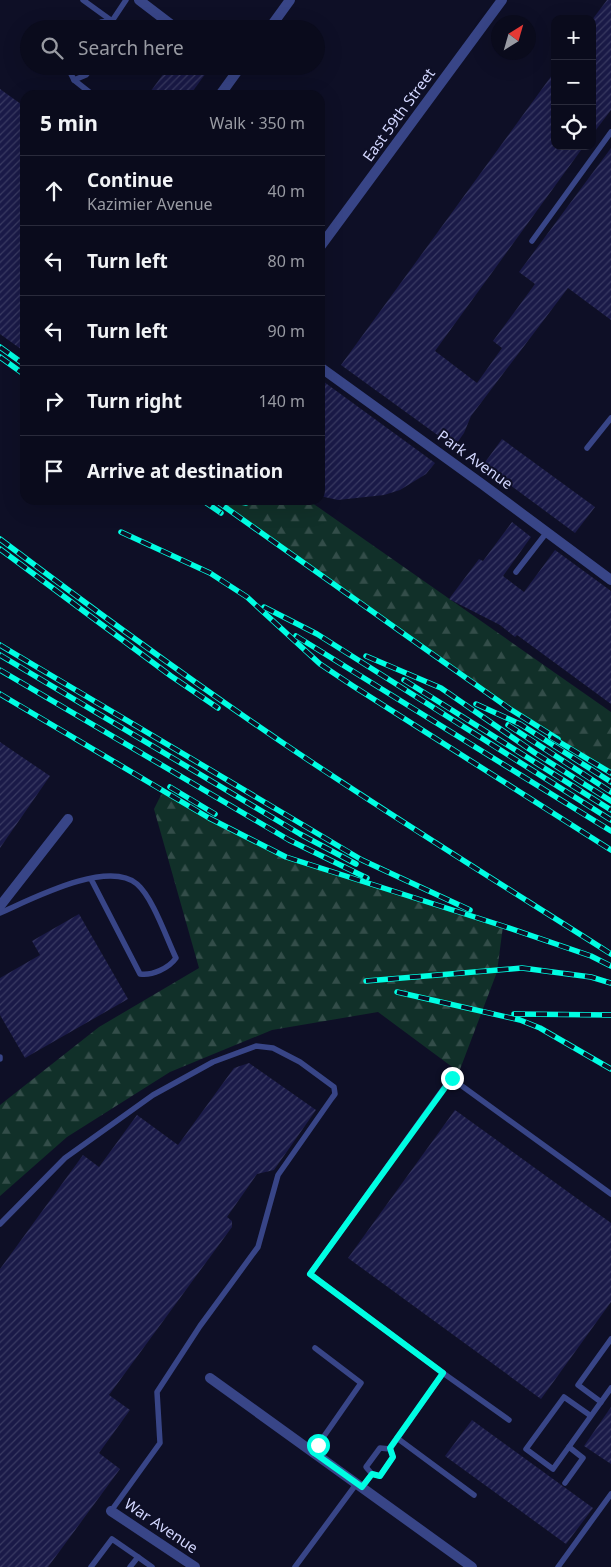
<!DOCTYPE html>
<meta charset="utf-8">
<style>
:root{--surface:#0a0b1c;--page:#181929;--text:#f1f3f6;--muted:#999ba3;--line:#2a2b3b}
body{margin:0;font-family:"Noto Sans",sans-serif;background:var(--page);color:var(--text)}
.controls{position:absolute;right:15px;top:15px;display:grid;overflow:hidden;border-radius:10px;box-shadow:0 5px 20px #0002}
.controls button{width:45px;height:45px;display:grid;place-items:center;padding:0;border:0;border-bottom:1px solid var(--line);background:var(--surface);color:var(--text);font:25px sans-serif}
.compass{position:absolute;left:491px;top:15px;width:45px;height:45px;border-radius:50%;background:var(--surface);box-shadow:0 5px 20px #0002;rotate:37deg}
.stop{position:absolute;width:15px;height:15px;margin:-11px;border:4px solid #00fee3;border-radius:50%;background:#fff}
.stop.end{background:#00fee3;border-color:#fff;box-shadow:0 1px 5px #0008}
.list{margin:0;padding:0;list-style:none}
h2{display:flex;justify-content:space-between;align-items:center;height:65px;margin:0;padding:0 20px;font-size:21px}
h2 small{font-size:16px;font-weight:400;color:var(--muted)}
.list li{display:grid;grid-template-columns:32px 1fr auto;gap:15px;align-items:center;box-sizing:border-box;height:70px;padding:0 20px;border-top:1px solid var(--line)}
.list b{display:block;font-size:19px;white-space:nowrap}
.list p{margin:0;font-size:16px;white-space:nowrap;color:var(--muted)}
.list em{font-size:16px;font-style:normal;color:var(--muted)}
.icon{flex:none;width:28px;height:28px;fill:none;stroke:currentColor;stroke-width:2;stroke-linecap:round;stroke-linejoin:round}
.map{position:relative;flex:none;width:611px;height:1567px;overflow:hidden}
.search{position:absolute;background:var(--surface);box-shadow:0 5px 20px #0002;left:20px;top:20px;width:305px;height:55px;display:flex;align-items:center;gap:12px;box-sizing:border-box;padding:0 18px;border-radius:28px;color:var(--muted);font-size:19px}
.panel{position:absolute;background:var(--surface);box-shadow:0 5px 20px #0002;left:20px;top:90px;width:305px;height:415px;border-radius:15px}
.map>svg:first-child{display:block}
</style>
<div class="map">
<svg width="611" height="1567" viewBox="0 0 611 1567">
<defs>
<pattern id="forest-firs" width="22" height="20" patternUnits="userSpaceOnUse" patternTransform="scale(1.25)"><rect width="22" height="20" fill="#113029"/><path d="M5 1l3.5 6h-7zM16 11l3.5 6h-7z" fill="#334d49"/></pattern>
<pattern id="building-hatch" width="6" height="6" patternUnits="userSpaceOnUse" patternTransform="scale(1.25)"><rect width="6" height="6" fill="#1a1a48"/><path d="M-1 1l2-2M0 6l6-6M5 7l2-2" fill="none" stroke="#3a3b63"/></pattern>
</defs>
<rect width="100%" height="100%" fill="#0e0f26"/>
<g fill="url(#forest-firs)">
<polygon points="215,500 308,500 611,712 611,773 510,709"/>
<polygon points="163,791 209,818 286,857 503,926 497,972 459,1072 378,1012 272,1030 170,1072 67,1137 0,1196 0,1105 99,1027 199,968 154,809"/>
</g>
<g fill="url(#building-hatch)">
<polygon points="607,0 611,0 611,110 592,135 592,20"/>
<polygon points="169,66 198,66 206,73 190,95 148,95"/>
<polygon points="555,71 555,146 584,146 435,351 477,383 502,348 493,341 535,284 519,272 611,148 611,320 568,288 471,416 464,433 454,447 341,365"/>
<polygon points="0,89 25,107 25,352 0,334"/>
<polygon points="320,379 435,463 426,474 400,490 384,495 338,500 320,496"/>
<polygon points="502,439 595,507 575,533 483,465"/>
<polygon points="512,522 531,537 503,576 524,592 555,550 611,591 611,704 517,635 515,637 500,625 449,599 479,559 483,561"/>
<polygon points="0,742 50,776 0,848"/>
<polygon points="79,914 128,999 25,1058 0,1015 0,978 40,955 32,941"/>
<polygon points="249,1063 316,1110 274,1170 257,1174 227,1217 232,1221 232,1227 109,1395 130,1410 99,1453 120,1469 48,1567 0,1567 0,1269 83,1155 99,1167 137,1115 178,1145 234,1068"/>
<polygon points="455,1110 611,1223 611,1302 541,1399 348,1258"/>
<polygon points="611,1407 611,1464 584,1446"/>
<polygon points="472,1420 593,1508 566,1544 445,1456"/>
</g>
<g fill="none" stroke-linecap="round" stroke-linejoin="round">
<g stroke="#384587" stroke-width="5.5">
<polyline points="83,0 112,21 117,29"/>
<polyline points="97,29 101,22 112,21 126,0"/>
<polyline points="72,66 69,70 74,80 86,75 93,66"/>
<polyline points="74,80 93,95"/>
<polyline points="532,241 611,132"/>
<polyline points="587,448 611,418"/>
<polyline points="516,572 547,532"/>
<path d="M0,913C30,900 107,859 137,884C153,898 166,937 176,958C169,968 152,976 140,974L91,879"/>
<polyline points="0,1057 0,1059"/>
<polyline points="0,1224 65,1158 153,1095 213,1062 256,1046 273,1048 300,1062 334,1087 335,1094 332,1098 278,1175 258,1247 200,1326 157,1392 160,1443 111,1511"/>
<polyline points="611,1339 578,1385 601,1402 611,1388"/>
<polyline points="443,1373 310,1274 451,1078 611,1194"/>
<polyline points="591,1416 564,1397 526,1449 553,1469 601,1402"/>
<polyline points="397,1438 474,1495"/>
<polygon points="380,1448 390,1449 393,1457 380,1476 372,1474 366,1467"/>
<polyline points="390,1449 443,1373 509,1420"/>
<polyline points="313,1452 361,1383 315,1348"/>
<polyline points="565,1483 583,1458 569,1447"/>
<polyline points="362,1487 372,1474"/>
<polyline points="138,1557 152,1567"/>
<polyline points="91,1567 112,1539 138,1557 130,1567"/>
<polyline points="295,1567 357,1483"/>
<polyline points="558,1567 611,1494"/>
</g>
<g stroke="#384587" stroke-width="10">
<polyline points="139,0 177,29"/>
<polyline points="269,29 290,0"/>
<polyline points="220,95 241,66"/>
<polyline points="320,247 502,0"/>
<polyline points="320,367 482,484 611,580"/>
<polyline points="0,906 68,819"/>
<polyline points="210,1378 472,1567"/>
<polyline points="111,1511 195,1567"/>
</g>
<g stroke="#00fee3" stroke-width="5.5">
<g id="rail">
<polyline points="0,347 25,365"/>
<polyline points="0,357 25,375"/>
<polyline points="202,500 221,513"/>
<polyline points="215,500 510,709 558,739"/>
<polyline points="232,500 246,503"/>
<polyline points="121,532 210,573 247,597 320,664 353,686 611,850"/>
<path d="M0,539C93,609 187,678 283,743C391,816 501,884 611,954"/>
<polyline points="0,549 171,676 218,708"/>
<polyline points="264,607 317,634 611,820"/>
<polyline points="296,636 611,831"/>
<polyline points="0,645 362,860 470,910"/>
<polyline points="0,655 300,834 356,864"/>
<polyline points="366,656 441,688 535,753 611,801"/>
<polyline points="0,670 289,840 367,878"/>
<polyline points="404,680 611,810"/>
<polyline points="0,694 209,818 286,857 503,926 591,956 611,966"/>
<polyline points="476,704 520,724 611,782"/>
<polyline points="508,725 611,792"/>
<polyline points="551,737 611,773"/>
<polyline points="170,787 215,814"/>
<polyline points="366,981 522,968 591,977 611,983"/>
<polyline points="397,992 520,1020 540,1028 611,1069"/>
<polyline points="514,1014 611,1015"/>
</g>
</g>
<use href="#rail" stroke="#0e0f26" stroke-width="4" stroke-dasharray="11" stroke-linecap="butt"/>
</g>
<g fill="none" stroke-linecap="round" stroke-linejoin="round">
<polyline stroke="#00fee3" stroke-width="6" points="318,1445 313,1452 362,1487 372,1474 380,1476 393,1457 390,1448 443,1373 310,1274 452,1078"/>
</g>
<g text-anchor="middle" stroke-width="4" stroke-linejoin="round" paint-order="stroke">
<g font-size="15" fill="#d3d7ff" stroke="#0e0f26">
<text transform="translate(399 115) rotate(-54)" y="5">East 59th Street</text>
<text transform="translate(475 460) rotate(36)" y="5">Park Avenue</text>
<text transform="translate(161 1526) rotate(34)" y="5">War Avenue</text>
</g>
</g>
</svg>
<div class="controls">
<button>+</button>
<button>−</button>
<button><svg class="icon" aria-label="locate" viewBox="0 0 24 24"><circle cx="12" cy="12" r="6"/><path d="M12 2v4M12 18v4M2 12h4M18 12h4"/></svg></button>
</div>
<svg class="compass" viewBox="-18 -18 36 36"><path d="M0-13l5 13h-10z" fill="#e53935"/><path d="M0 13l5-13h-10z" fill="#999ba3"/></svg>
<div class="stop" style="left:318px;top:1445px"></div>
<div class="stop end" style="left:452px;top:1078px"></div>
<div class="search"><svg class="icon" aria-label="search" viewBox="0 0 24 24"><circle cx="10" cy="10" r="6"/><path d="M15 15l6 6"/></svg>Search here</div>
<section class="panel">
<h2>5 min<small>Walk · 350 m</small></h2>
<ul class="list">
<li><svg class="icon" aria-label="ahead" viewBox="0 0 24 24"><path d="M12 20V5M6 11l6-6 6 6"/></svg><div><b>Continue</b><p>Kazimier Avenue</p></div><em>40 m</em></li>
<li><svg class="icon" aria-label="left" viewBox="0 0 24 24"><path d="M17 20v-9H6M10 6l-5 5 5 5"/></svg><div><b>Turn left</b></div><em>80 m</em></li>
<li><svg class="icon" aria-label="left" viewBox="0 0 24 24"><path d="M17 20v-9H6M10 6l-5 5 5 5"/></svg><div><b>Turn left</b></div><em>90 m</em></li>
<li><svg class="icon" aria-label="right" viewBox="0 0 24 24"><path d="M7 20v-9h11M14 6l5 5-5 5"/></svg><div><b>Turn right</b></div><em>140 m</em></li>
<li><svg class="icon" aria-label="arrive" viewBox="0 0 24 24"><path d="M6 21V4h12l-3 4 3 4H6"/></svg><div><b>Arrive at destination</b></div></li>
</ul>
</section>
</div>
